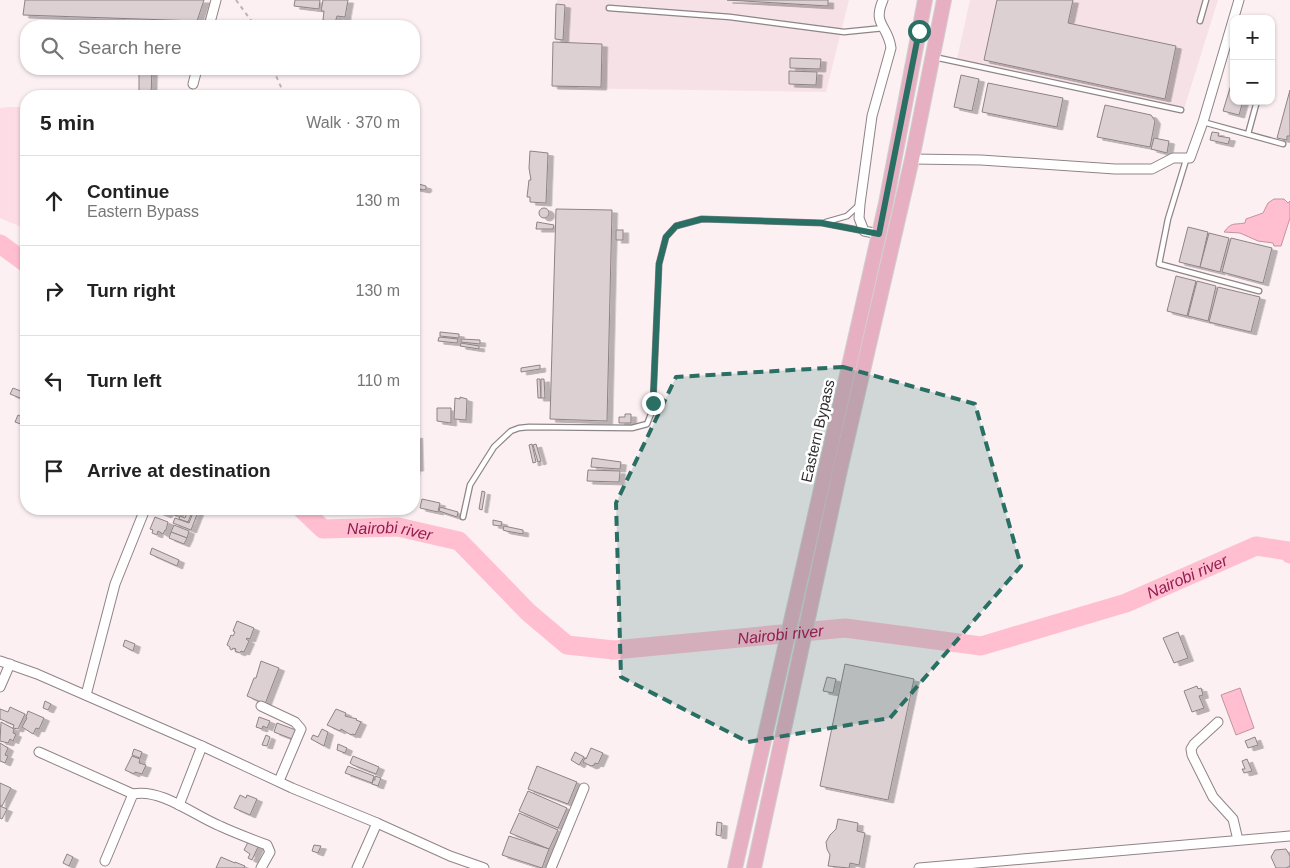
<!DOCTYPE html>
<meta charset="utf-8">
<style>
:root{--surface:#fff;--page:#f2f2f2;--text:#222;--muted:#767676;--line:#e0e0e0}
body{margin:0;font-family:Helvetica,sans-serif;background:var(--page);color:var(--text)}
.controls{position:absolute;right:15px;top:15px;display:grid;overflow:hidden;border-radius:10px;box-shadow:0 1px 4px #0004}
.controls button{width:45px;height:45px;display:grid;place-items:center;padding:0;border:0;border-bottom:1px solid var(--line);background:var(--surface);color:var(--text);font:25px sans-serif}
.stop{position:absolute;width:15px;height:15px;margin:-11px;border:4px solid #296f63;border-radius:50%;background:#fff}
.stop.end{background:#296f63;border-color:#fff;box-shadow:0 1px 5px #0008}
.list{margin:0;padding:0;list-style:none}
h2{display:flex;justify-content:space-between;align-items:center;height:65px;margin:0;padding:0 20px;font-size:21px}
h2 small{font-size:16px;font-weight:400;color:var(--muted)}
.list li{display:grid;grid-template-columns:32px 1fr auto;gap:15px;align-items:center;box-sizing:border-box;height:90px;padding:0 20px;border-top:1px solid var(--line)}
.list b{display:block;font-size:19px;white-space:nowrap}
.list p{margin:0;font-size:16px;white-space:nowrap;color:var(--muted)}
.list em{font-size:16px;font-style:normal;color:var(--muted)}
.icon{flex:none;width:28px;height:28px;fill:none;stroke:currentColor;stroke-width:2;stroke-linecap:round;stroke-linejoin:round}
.map{position:relative;flex:none;width:1290px;height:868px;overflow:hidden}
.search{position:absolute;background:var(--surface);box-shadow:0 1px 4px #0004;left:20px;top:20px;width:400px;height:55px;display:flex;align-items:center;gap:12px;box-sizing:border-box;padding:0 18px;border-radius:20px;color:var(--muted);font-size:19px}
.panel{position:absolute;background:var(--surface);box-shadow:0 1px 4px #0004;left:20px;top:90px;width:400px;height:425px;border-radius:20px}
.map>svg:first-child{display:block}
</style>
<div class="map">
<svg width="1290" height="868" viewBox="0 0 1290 868">
<defs>
<filter id="shadow"><feDropShadow dx="5.5" dy="3" stdDeviation="0" flood-color="#0004"/></filter>
</defs>
<rect width="100%" height="100%" fill="#fcf0f3"/>
<g fill="#f5e1e6">
<polygon points="557,0 849,0 826,92 555,88"/>
<polygon points="970,0 1218,0 1184,109 957,59"/>
</g>
<polygon fill="#fedce5" points="7,107 26,107 26,229 0,218 0,108"/>
<g fill="#ffbfd1" stroke="#c193a0">
<path d="M1274,199H1284L1288,203L1290,201V218L1281,246H1274L1273,243L1258,241L1240,233L1224,232C1232,222 1232,225 1245,223L1246,219L1263,213L1268,203Z"/>
<polygon points="1240,688 1254,728 1236,735 1221,695"/>
</g>
<g fill="none" stroke-linecap="round" stroke-linejoin="round">
<g stroke="#ffbfd1" stroke-width="19">
<polyline points="0,244 26,263"/>
<path id="s1" d="M302,509L323,529L398,527L459,541L528,612L567,645L614,650L845,628L981,646L1126,603L1256,546L1288,551L1290,554"/>
</g>
</g>
<g fill="#dcd0d3" stroke="#8e8386" filter="url(#shadow)">
<polygon points="25,0 204,0 197,21 23,15"/>
<polygon points="295,0 320,0 319,9 294,6"/>
<polygon points="323,0 348,0 345,17 337,16 335,23 323,20 324,11 321,11"/>
<polygon points="727,0 828,0 828,6"/>
<polygon points="997,0 1073,0 1068,23 1176,46 1165,99 984,60"/>
<polygon points="556,4 565,5 563,40 555,39"/>
<rect x="137" y="22" width="18" height="4"/>
<polygon points="553,42 602,44 601,87 552,86"/>
<polygon points="790,58 821,59 820,69 790,68"/>
<polygon points="139,69 152,69 151,96 139,96"/>
<polygon points="789,71 817,72 816,85 789,84"/>
<polygon points="961,75 979,79 972,111 954,107"/>
<polygon points="1234,75 1234,101 1243,101 1239,115 1223,111"/>
<polygon points="988,83 1063,98 1057,127 982,112"/>
<polygon points="1290,90 1290,136 1287,136 1287,140 1277,138"/>
<polygon points="1105,105 1151,115 1155,121 1150,147 1097,137"/>
<polygon points="1212,132 1219,133 1218,136 1230,138 1228,144 1210,140"/>
<polygon points="1154,138 1169,141 1167,153 1151,149"/>
<polygon points="530,151 548,153 546,203 530,202 530,197 527,197 529,180 531,180 529,168"/>
<polygon points="415,183 426,186 426,189 424,190 414,188"/>
<circle cx="544" cy="213" r="5"/>
<polygon points="556,209 612,210 607,421 550,419"/>
<polygon points="537,222 554,225 553,229 536,229"/>
<polygon points="1188,227 1208,232 1200,267 1179,262"/>
<rect x="616" y="230" width="7" height="10"/>
<polygon points="1209,233 1229,238 1220,272 1200,267"/>
<polygon points="1231,238 1272,248 1263,283 1222,272"/>
<polygon points="1176,276 1196,281 1187,316 1167,311"/>
<polygon points="1197,281 1216,286 1208,321 1188,316"/>
<polygon points="1218,287 1260,297 1251,332 1209,322"/>
<polygon points="440,332 459,334 459,338 440,336"/>
<polygon points="439,337 458,339 457,343 438,341"/>
<polygon points="461,339 480,340 480,344 461,342"/>
<polygon points="461,343 479,346 479,349 460,346"/>
<polygon points="540,365 540,369 521,372 521,368"/>
<polygon points="537,379 540,379 541,398 538,398"/>
<polygon points="541,379 544,379 545,398 541,398"/>
<polygon points="13,388 23,392 20,398 10,394"/>
<polygon points="460,397 467,399 466,420 454,419 455,398 460,399"/>
<polygon points="437,408 451,408 451,423 437,421"/>
<polygon points="625,414 631,414 631,423 619,423 619,417 625,417"/>
<polygon points="18,415 26,419 26,426 15,422"/>
<polygon points="417,435 418,468 414,468 414,472 414,436"/>
<polygon points="532,444 536,462 533,463 529,445"/>
<polygon points="536,444 541,461 538,462 533,445"/>
<polygon points="592,458 621,462 620,469 591,467"/>
<polygon points="588,470 620,471 619,482 587,481"/>
<polygon points="482,491 485,492 482,510 479,509"/>
<polygon points="422,499 440,503 438,512 420,508"/>
<polygon points="440,507 458,512 457,517 439,511"/>
<polygon points="160,509 180,509 177,516 168,512 166,515 158,512"/>
<polygon points="182,509 193,510 188,522 179,519 180,516 185,518 187,512"/>
<polygon points="194,510 198,512 191,530 173,523 175,518 189,523"/>
<polygon points="155,517 168,522 166,530 165,530 163,534 158,531 157,535 152,533 153,530 150,529"/>
<polygon points="493,520 502,522 501,526 493,525"/>
<polygon points="174,525 189,531 187,538 171,532"/>
<polygon points="504,526 523,530 523,534 506,531 503,530"/>
<polygon points="171,532 187,538 184,544 169,538"/>
<polygon points="152,548 179,560 177,566 150,554"/>
<polygon points="237,621 254,628 250,639 247,638 246,639 249,641 244,652 241,651 240,653 235,651 236,649 233,648 232,650 230,649 230,647 227,645 231,635 233,636 235,632 233,631"/>
<polygon points="1178,632 1188,658 1174,663 1163,638"/>
<polygon points="125,640 135,644 133,651 123,646"/>
<polygon points="261,661 279,668 265,704 247,696 254,678 256,678"/>
<polygon points="845,664 914,679 888,800 820,786"/>
<polygon points="827,677 836,679 833,693 823,691"/>
<polygon points="1197,686 1198,689 1201,688 1203,695 1199,696 1204,708 1192,712 1184,691"/>
<polygon points="45,701 51,704 48,710 43,708"/>
<polygon points="10,707 25,714 18,729 13,728 14,725 0,719 0,709 8,712"/>
<polygon points="336,709 346,713 345,716 357,719 356,720 361,722 355,735 352,734 351,735 341,729 340,731 327,725"/>
<polygon points="28,711 44,718 39,729 36,728 33,734 22,727 27,718 26,717"/>
<polygon points="259,717 270,721 267,728 263,726 262,729 256,727"/>
<polygon points="1,722 14,729 13,733 16,734 13,741 10,739 8,743 0,741"/>
<polygon points="277,723 296,730 292,739 274,732"/>
<polygon points="322,729 328,732 324,746 311,739 313,735 318,737"/>
<polygon points="266,735 270,737 267,746 262,745"/>
<polygon points="1255,737 1258,745 1248,748 1245,741"/>
<polygon points="0,743 8,748 5,755 8,756 5,763 0,761"/>
<polygon points="338,744 347,748 345,753 337,750"/>
<polygon points="591,748 603,753 598,764 595,763 594,765 591,766 583,762 585,758 586,759"/>
<polygon points="134,749 142,752 140,758 132,755"/>
<polygon points="575,752 584,757 579,765 571,760"/>
<polygon points="132,756 140,759 139,763 146,765 142,774 135,772 134,774 125,770"/>
<polygon points="353,756 379,767 376,774 353,765 350,763"/>
<polygon points="1247,759 1252,771 1244,773 1242,769 1245,769 1242,761"/>
<polygon points="348,766 374,776 372,783 345,773"/>
<polygon points="537,766 577,782 568,804 528,789"/>
<polygon points="375,776 381,778 378,786 372,784 373,780 375,780"/>
<polygon points="0,783 11,788 2,806 0,805"/>
<polygon points="528,791 567,808 558,828 519,811"/>
<polygon points="240,795 246,798 247,795 257,799 250,815 234,808"/>
<polygon points="0,806 7,809 2,819 0,818"/>
<polygon points="519,813 558,830 549,849 510,833"/>
<polygon points="838,819 858,823 857,831 865,833 859,865 850,863 849,868 828,866 830,855 827,849 826,842 830,835 836,829"/>
<polygon points="717,822 722,823 721,836 716,835"/>
<polygon points="509,836 549,849 542,868 502,855"/>
<polygon points="248,842 258,847 252,860 248,858 250,854 244,850"/>
<polygon points="314,845 321,846 318,853 312,851"/>
<polygon points="1286,849 1290,856 1290,866 1286,868 1276,868 1271,857 1275,850"/>
<polygon points="67,854 73,857 69,866 63,863"/>
<polygon points="221,857 235,863 235,862 245,866 244,868 216,868"/>
</g>
<g fill="none" stroke-linecap="round" stroke-linejoin="round">
<g stroke="#8f8487" stroke-width="7">
<g id="lane">
<polyline points="609,8 730,17 844,32 884,28"/>
<polyline points="1200,21 1206,0"/>
<polyline points="934,57 1181,110"/>
<polyline points="1203,122 1283,144"/>
<polyline points="1248,134 1257,101"/>
<polyline points="1189,158 1186,160 1168,219 1159,264 1259,291"/>
<polyline points="826,222 847,216 858,206"/>
<polyline points="463,517 470,485 494,447 511,431 519,428 529,427 632,428 647,424 651,414 653,403 659,264 666,237 676,226 702,219 822,223 864,231"/>
</g>
</g>
<g stroke="#8f8487" stroke-width="11">
<g id="street">
<polyline points="209,26 216,0"/>
<polyline points="193,84 197,69"/>
<polyline points="912,159 981,160 1115,169 1152,169 1173,158 1190,158 1203,122 1239,0"/>
<path d="M879,234L864,231L859,218L860,204L872,116L891,48C888,25 872,25 883,0"/>
<polyline points="0,661 37,674 202,746 292,788 377,823 450,856 484,868"/>
<polyline points="0,687 10,664"/>
<polyline points="86,695 115,584 145,509"/>
<polyline points="261,706 295,722 301,729 279,781"/>
<polyline points="1218,722 1194,744 1191,749 1192,755 1213,797 1233,819 1238,840"/>
<polyline points="39,752 133,794"/>
<polyline points="179,805 202,746"/>
<path d="M105,861L133,794C161,788 195,816 220,826C235,833 251,839 267,845L270,852L261,868"/>
<polyline points="357,868 377,823"/>
<polyline points="551,868 584,788"/>
<polyline points="919,868 1290,836"/>
</g>
</g>
<g stroke="#d1d0d1" stroke-width="16">
<g id="primary">
<polyline points="735,868 886,203 925,0"/>
<polyline points="754,868 840,470 912,159 944,0"/>
</g>
</g>
<g stroke="#beb4b6" stroke-width="2" stroke-dasharray="4 4" stroke-linecap="butt">
<polyline points="236,0 255,26"/>
<polyline points="273,69 285,96"/>
<polyline points="388,509 388,513"/>
</g>
<use href="#lane" stroke="#fff" stroke-width="4.5"/>
<use href="#street" stroke="#fff" stroke-width="9"/>
<use href="#primary" stroke="#e6b0c2" stroke-width="14"/>
</g>
<g fill="none" stroke-linecap="round" stroke-linejoin="round">
<polyline stroke="#296f63" stroke-width="6" points="653,403 659,264 666,237 676,226 702,219 822,223 879,234 919,31"/>
</g>
<path fill="#296f63" fill-opacity="0.2" stroke="#296f63" stroke-width="4" stroke-dasharray="10 6" stroke-linejoin="round" d="M843,367L975,404L1021,566L890,718L748,742L621,677L616,503L676,377Z"/>
<g text-anchor="middle" stroke-width="5" stroke-linejoin="round" paint-order="stroke">
<g font-size="15" fill="#2f2b2c" stroke="#fff">
<text transform="translate(818 431) rotate(-77)" y="5">Eastern Bypass</text>
</g>
<g font-size="16" font-style="italic" fill="#931c50" stroke="#fff">
<text dy="6" stroke="none"><textPath href="#s1" startOffset="96">Nairobi river</textPath></text>
<text dy="6" stroke="none"><textPath href="#s1" startOffset="951">Nairobi river</textPath></text>
<text dy="6" stroke="none"><textPath href="#s1" startOffset="531">Nairobi river</textPath></text>
</g>
</g>
</svg>
<div class="controls">
<button>+</button>
<button>−</button>
</div>
<div class="stop" style="left:919px;top:31px"></div>
<div class="stop end" style="left:653px;top:403px"></div>
<div class="search"><svg class="icon" aria-label="search" viewBox="0 0 24 24"><circle cx="10" cy="10" r="6"/><path d="M15 15l6 6"/></svg>Search here</div>
<section class="panel">
<h2>5 min<small>Walk · 370 m</small></h2>
<ul class="list">
<li><svg class="icon" aria-label="ahead" viewBox="0 0 24 24"><path d="M12 20V5M6 11l6-6 6 6"/></svg><div><b>Continue</b><p>Eastern Bypass</p></div><em>130 m</em></li>
<li><svg class="icon" aria-label="right" viewBox="0 0 24 24"><path d="M7 20v-9h11M14 6l5 5-5 5"/></svg><div><b>Turn right</b></div><em>130 m</em></li>
<li><svg class="icon" aria-label="left" viewBox="0 0 24 24"><path d="M17 20v-9H6M10 6l-5 5 5 5"/></svg><div><b>Turn left</b></div><em>110 m</em></li>
<li><svg class="icon" aria-label="arrive" viewBox="0 0 24 24"><path d="M6 21V4h12l-3 4 3 4H6"/></svg><div><b>Arrive at destination</b></div></li>
</ul>
</section>
</div>
